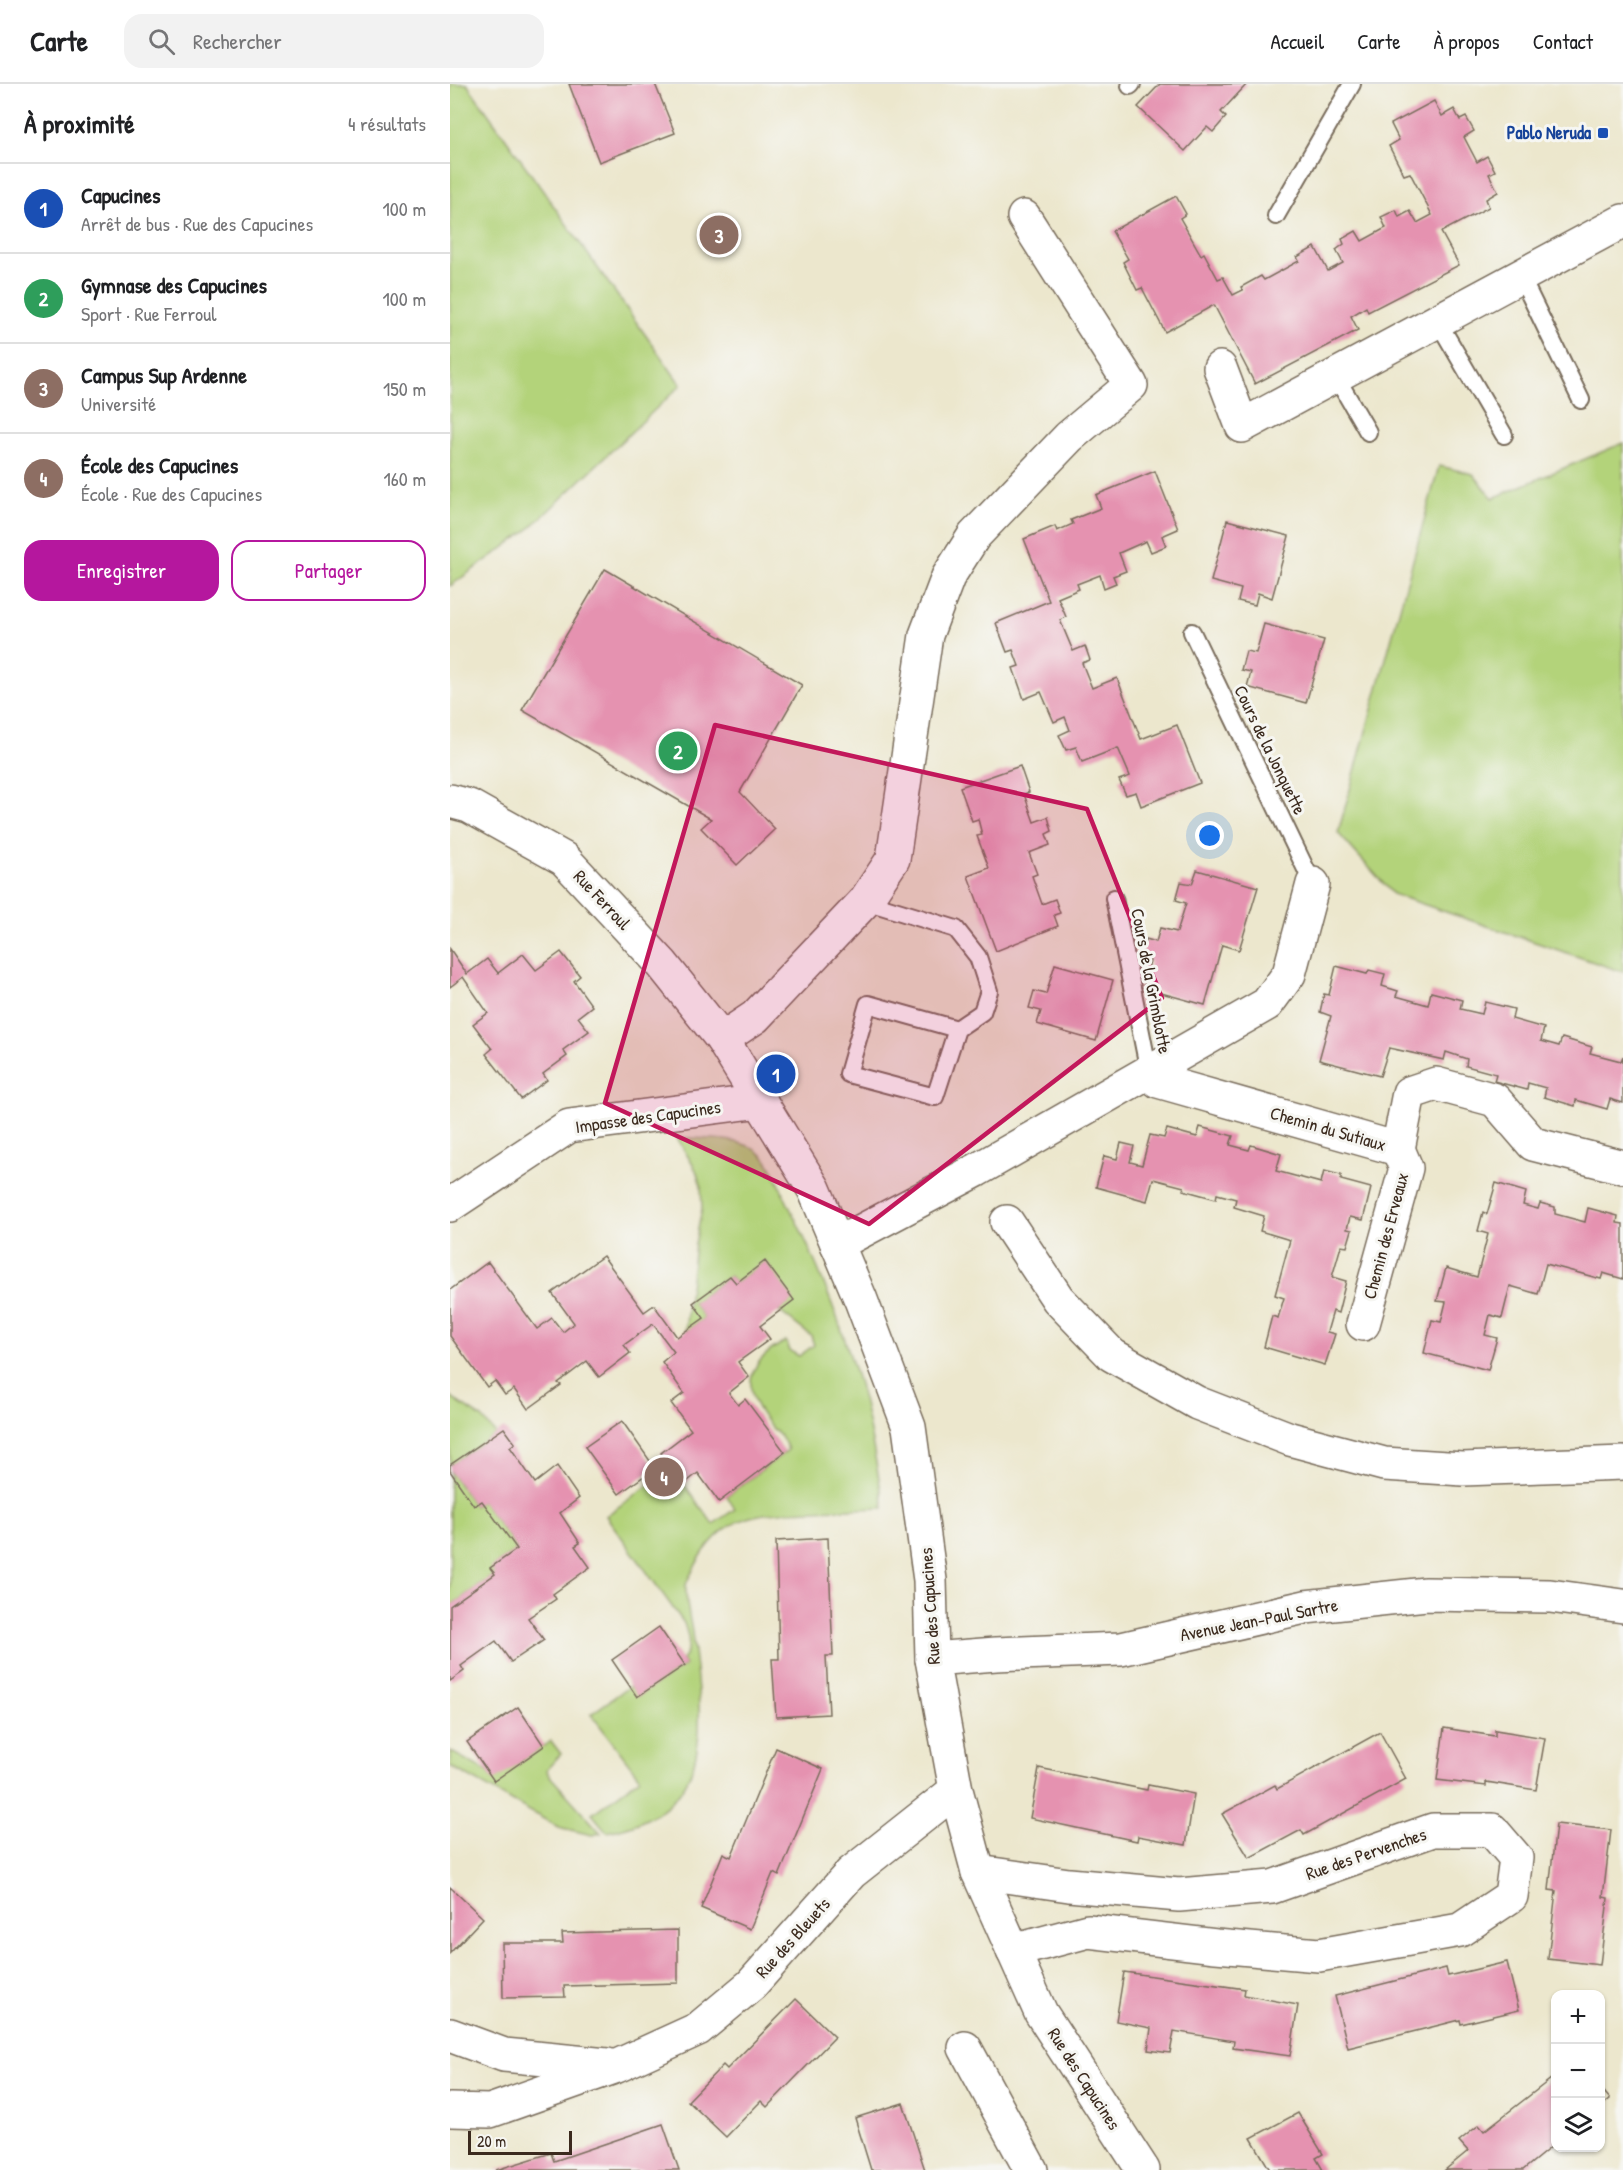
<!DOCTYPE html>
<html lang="fr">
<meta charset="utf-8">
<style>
:root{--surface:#fff;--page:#f2f2f2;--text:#202124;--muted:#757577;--line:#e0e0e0;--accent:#b5179e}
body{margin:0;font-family:"Patrick Hand",sans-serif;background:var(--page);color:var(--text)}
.controls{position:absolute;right:18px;bottom:18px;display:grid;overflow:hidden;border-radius:12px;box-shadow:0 2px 4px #0004}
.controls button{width:54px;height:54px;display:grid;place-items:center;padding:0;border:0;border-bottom:2px solid var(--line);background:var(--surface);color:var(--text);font:30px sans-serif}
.scale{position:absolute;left:18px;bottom:15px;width:104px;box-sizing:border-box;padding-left:6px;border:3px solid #3b2a1e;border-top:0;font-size:16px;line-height:21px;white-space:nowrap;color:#3b2a1e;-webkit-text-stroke:4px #f6f6f2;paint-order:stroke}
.you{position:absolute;left:760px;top:752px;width:21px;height:21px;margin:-15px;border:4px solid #fff;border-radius:50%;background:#1a73e8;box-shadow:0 0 0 9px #1a73e833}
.badge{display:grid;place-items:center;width:39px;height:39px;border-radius:50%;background:var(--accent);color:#fff;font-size:20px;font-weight:700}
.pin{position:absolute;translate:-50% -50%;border:3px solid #fff;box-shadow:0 2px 6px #0006}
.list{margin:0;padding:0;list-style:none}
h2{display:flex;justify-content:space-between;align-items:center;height:78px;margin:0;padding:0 24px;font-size:26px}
h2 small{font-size:20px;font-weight:400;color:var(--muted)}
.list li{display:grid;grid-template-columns:39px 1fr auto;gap:18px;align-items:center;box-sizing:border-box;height:90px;padding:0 24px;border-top:2px solid var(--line)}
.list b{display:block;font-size:22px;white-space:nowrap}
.list p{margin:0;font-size:20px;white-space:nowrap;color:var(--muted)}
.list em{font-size:20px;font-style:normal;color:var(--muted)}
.actions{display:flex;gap:12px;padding:18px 24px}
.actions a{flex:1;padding:14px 0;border:2px solid var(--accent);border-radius:18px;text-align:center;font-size:21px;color:var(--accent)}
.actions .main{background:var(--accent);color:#fff}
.icon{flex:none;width:33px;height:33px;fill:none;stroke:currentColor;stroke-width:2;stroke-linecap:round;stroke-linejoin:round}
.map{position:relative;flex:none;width:1173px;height:2086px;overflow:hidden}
header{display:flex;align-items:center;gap:36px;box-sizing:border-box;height:84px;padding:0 30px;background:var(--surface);border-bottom:2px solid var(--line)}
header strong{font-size:28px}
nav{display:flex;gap:33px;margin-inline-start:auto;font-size:21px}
.search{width:420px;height:54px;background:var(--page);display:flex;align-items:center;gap:15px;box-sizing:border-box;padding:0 21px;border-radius:18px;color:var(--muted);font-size:22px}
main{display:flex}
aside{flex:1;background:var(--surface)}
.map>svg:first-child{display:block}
</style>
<header>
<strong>Carte</strong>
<div class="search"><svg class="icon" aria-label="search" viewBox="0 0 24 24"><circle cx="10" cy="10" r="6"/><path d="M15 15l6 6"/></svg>Rechercher</div>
<nav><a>Accueil</a><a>Carte</a><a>À propos</a><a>Contact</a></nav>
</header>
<main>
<aside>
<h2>À proximité<small>4 résultats</small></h2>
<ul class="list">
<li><span class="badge" style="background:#1a4fb4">1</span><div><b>Capucines</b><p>Arrêt de bus · Rue des Capucines</p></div><em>100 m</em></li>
<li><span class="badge" style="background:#2e9e5b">2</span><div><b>Gymnase des Capucines</b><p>Sport · Rue Ferroul</p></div><em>100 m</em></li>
<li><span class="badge" style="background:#8d6e63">3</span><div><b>Campus Sup Ardenne</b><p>Université</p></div><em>150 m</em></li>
<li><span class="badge" style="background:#8d6e63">4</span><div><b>École des Capucines</b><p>École · Rue des Capucines</p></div><em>160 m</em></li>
</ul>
<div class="actions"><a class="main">Enregistrer</a><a>Partager</a></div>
</aside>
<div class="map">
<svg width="1173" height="2086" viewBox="0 0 1173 2086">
<rect width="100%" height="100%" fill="#f6f6f2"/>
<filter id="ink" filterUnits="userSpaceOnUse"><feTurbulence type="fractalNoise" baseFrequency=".0167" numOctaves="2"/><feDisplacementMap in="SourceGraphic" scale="12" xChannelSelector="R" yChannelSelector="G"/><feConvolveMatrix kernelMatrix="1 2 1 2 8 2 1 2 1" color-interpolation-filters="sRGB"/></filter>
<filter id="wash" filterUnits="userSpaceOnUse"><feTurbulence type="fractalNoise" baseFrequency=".008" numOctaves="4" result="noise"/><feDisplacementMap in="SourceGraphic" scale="24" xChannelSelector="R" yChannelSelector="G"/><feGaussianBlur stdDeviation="1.35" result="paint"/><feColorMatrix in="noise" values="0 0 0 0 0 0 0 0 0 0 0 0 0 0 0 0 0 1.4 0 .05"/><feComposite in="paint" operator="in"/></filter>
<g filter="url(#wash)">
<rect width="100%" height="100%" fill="#ece7cd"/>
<g fill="#b3d37a" stroke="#777e4c" stroke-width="1.5">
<polygon points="0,0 17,0 231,301 77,447 0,502"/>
<polygon points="1173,359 1173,888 943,810 888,749 989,382 1023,390 1043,414"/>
<path d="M227,1054C252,1055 291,1052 311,1070C324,1082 331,1106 339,1122C367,1178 391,1239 409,1300C420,1340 427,1383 434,1424C394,1426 335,1423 297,1434C271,1442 255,1462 243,1486C241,1491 236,1497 236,1502C235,1516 240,1534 242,1548C251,1637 271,1725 157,1748L142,1730L190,1694L141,1630L180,1602L188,1612L235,1581L232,1576C242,1563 239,1554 234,1539L156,1432L222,1384L263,1440L285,1425L277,1412L338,1366C331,1348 329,1353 319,1340C290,1305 296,1278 336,1257L340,1267L349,1272L364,1261L361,1252L329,1227L343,1216L315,1177L286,1199L280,1192L243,1219L254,1234L235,1248L245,1160L252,1125L251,1102L246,1086Z"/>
<polygon points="0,1313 32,1334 46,1350 0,1381"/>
<polygon points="0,1387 24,1422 32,1417 67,1465 41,1484 45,1490 0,1522"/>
<polygon points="101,1657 111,1670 97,1685 98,1690 151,1749 142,1751 108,1743 0,1682 0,1667 38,1688 44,1696"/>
</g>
<g id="blocks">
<g fill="#e592b0">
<polygon points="119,0 205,0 225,49 149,78"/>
<polygon points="710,0 797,0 771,28 776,33 763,48 757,43 735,67 688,23"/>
<polygon points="984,17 992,32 1004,25 1010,36 1016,33 1024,47 1014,53 1027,78 1037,72 1045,87 1039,90 1048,108 1036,115 1039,123 991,148 1009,181 918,228 916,223 901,232 908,246 805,300 764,221 715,248 692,204 687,206 673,178 678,175 662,147 726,112 736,130 730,134 751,171 754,169 768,195 773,193 783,211 793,206 791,203 811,192 814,196 849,177 847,173 865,163 878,187 893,179 886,166 894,160 892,155 906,147 912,157 932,146 936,144 931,133 946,126 949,133 960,127 967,139 982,131 960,89 954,91 939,62 949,56 941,40"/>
<polygon points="705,387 728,445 712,452 716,462 701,468 696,457 669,469 676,487 663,492 666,499 654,504 650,491 627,500 629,505 608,514 616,533 610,536 623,567 635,562 640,576 632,579 642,604 667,594 691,655 727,641 750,699 691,722 686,708 676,711 669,696 680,692 668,664 632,678 626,663 616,666 609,651 620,646 615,633 604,638 591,608 574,615 563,584 569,582 563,566 557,568 546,539 599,517 574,455 605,442 607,447 623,440 621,436 651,424 646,411"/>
<polygon points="777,436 839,452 822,514 808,509 805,521 788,517 791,505 761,497"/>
<polygon points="155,485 352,601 290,708 325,745 287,781 251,744 261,735 72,626"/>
<polygon points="814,540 874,556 856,619 797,603 801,588 791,586 796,567 806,569"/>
<polygon points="570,682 579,708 574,710 584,738 598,733 602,747 596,750 600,761 579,769 587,790 582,792 592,820 605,815 610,829 604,831 608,842 546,867 518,792 539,784 527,752 532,751 528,735 522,737 510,703"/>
<polygon points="747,786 808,803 789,866 772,861 755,921 693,904 700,877 690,873 696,855 706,858 710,844 727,848 736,819 726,816 731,798 742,800"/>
<polygon points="0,865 17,890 37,875 48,889 73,870 86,886 111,868 130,892 124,897 142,922 128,933 139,947 113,966 117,972 93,990 97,996 71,1015 36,970 42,965 23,940 38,929 13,893 0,903"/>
<polygon points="605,880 663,896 646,957 587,940 591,927 579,924 584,907 596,910"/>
<polygon points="886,882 917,890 919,886 935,890 932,902 948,907 946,912 978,921 981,908 1012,916 1010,925 1032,930 1035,918 1064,925 1062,935 1094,944 1091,957 1109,962 1112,954 1142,963 1140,969 1171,977 1173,972 1173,1019 1160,1015 1157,1025 1126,1016 1125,1022 1094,1013 1096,1004 1078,999 1077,1006 1044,997 1046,990 1016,982 1017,975 996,968 994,976 939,964 930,992 869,976 881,932 870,928 874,910 879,911"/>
<polygon points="750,1043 783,1052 780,1061 799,1066 801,1061 831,1070 826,1087 871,1099 874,1087 891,1091 891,1096 921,1104 913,1136 900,1133 897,1145 902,1146 897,1163 891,1162 882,1193 896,1197 888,1229 883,1227 877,1248 885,1250 875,1281 814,1263 822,1232 828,1234 834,1214 825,1211 840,1156 810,1147 814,1132 784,1123 786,1115 767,1110 766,1115 733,1106 734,1103 703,1095 697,1117 646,1103 654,1072 667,1075 671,1059 684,1062 680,1078 692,1081 700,1051 714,1054 717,1045 747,1053"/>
<polygon points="1046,1099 1076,1108 1073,1121 1088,1125 1090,1119 1105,1123 1105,1130 1135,1138 1138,1124 1168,1132 1167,1139 1173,1140 1173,1195 1153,1189 1151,1195 1096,1180 1088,1210 1060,1202 1052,1234 1040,1231 1035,1251 1047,1254 1038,1286 974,1269 982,1236 991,1238 996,1218 987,1217 996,1184 1027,1193 1038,1150 1028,1147 1033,1128 1037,1130"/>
<polygon points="153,1172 194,1228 204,1221 227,1253 254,1234 243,1219 280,1192 286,1199 315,1177 344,1216 310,1242 320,1255 288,1278 299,1293 279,1309 288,1321 295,1315 335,1368 269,1418 248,1389 234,1400 211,1369 241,1346 221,1319 234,1309 212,1278 224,1268 203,1240 174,1261 180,1269 149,1293 137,1277 108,1299 111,1301 78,1325 64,1305 55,1311 45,1297 37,1303 0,1252 0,1206 38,1178 87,1245 102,1234 113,1248 124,1239 102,1209"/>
<polygon points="172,1337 205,1384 169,1410 135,1363"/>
<polygon points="54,1344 65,1359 60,1363 85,1399 107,1382 129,1414 110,1429 130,1459 125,1462 140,1483 103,1510 106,1515 78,1534 94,1556 61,1578 46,1557 11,1582 14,1587 0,1597 0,1522 45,1490 40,1484 67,1465 32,1417 24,1422 0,1387 0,1381"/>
<polygon points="378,1454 383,1572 376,1572 379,1630 326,1633 322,1575 329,1575 326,1457"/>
<polygon points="209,1543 235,1581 187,1613 162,1576"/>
<polygon points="68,1623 94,1662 44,1697 17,1658"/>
<polygon points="994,1644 1045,1652 1045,1646 1095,1654 1086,1706 1036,1698 1036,1702 987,1696"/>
<polygon points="930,1648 956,1695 854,1751 851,1746 799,1774 772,1730 825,1701 827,1705"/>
<polygon points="326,1664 373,1685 329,1792 323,1789 300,1845 251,1824 273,1769 281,1773"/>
<polygon points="589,1684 697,1706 698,1701 744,1710 736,1761 688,1752 687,1757 580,1734"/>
<polygon points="1106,1740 1161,1746 1153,1813 1158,1814 1150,1881 1098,1875 1106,1807 1099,1806"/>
<polygon points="0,1803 33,1834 0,1869"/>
<polygon points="228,1846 228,1899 114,1902 115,1913 53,1914 52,1859 113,1859 112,1849"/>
<polygon points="1057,1878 1069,1926 1011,1940 1010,1936 898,1964 885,1912 996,1884 998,1892"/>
<polygon points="674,1888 795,1905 794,1911 848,1921 840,1972 783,1964 784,1957 724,1947 720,1969 698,1966 701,1944 666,1937"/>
<polygon points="346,1915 385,1953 317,2023 311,2017 276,2053 238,2017 273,1981 277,1985"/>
<polygon points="1106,1991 1106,2059 1073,2086 995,2086 1018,2067 1009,2057 1029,2041 1034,2047"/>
<polygon points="1150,2003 1160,2015 1150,2023"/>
<polygon points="453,2019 475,2086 421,2086 405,2034"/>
<polygon points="848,2029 873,2070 866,2074 873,2086 820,2086 801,2054"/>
<polygon points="213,2040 229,2086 46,2086 101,2069 104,2077"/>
</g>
</g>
</g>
<g filter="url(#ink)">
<use href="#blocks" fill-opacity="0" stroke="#796c5b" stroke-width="1.5"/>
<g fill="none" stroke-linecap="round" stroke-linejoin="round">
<g stroke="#796c5b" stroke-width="20">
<g id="service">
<polyline points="680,2 682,0"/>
<polyline points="826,132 902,0"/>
<polyline points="1070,191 1131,316"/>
<polyline points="987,236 1054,351"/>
<polyline points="885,291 918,348"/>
<polyline points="742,548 863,800"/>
<polyline points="664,814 699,988"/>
<polyline points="415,817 506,845 528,873 539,907 532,928 507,945 418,920 398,990 485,1013 507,945"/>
</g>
</g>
<g stroke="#796c5b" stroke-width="36">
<g id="minor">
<polyline points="770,284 792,342 1173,137"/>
<polyline points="272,955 305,933 415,817 443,775 476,551 498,493 524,452 619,353 681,301 574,133"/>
<polyline points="699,988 708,997 948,1065 959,1009 986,1000 1045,1016 1083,1060 1173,1083"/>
<polyline points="0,1121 119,1042 311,1017"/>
<polyline points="557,1138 608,1215 662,1271 747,1319 840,1355 934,1380 1013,1385 1173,1379"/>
<polyline points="387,1160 527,1086 817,920 839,890 863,800"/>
<polyline points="913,1240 956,1084 948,1065"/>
<polyline points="528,1788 619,1801 729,1811 822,1803 983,1746 1042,1746 1066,1774 1061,1812 1010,1846 869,1871 766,1862 638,1847 563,1867"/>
<polyline points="0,1951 54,1971 157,1981"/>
<polyline points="515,1964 581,2086"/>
<polyline points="0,2026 40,2027 167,1982 248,1945 301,1901 401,1789 506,1706"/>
</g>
</g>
<g stroke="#796c5b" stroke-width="36">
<g id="tertiary">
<polyline points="0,717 19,722 114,775 212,880 272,955 364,1105 411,1216 459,1343 480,1496 482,1575 506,1706 528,1788 591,1929 693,2086"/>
<polyline points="482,1575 546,1570 671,1565 855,1523 976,1510 1100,1512 1173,1522"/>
</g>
</g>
<use href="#service" stroke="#fff" stroke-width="16"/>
<use href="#minor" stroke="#fff" stroke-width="33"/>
<use href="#tertiary" stroke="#fff" stroke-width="33"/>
</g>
</g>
<path fill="#c2185b" fill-opacity="0.2" stroke="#c2185b" stroke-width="4.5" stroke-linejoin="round" d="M265,641L637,725L712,914L419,1140L155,1019Z"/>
<rect fill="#1a4fb4" stroke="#f6f6f2" stroke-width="2" x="1147" y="43" width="12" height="12" rx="3"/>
<g text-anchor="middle" stroke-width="6" stroke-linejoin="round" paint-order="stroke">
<g font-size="18" font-weight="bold" fill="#164399" stroke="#f6f6f2" text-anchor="end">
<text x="1141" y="55">Pablo Neruda</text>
</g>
<g font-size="18" fill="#3b2a1e" stroke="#f6f6f2">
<text transform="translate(820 666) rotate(64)" y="6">Cours de la Jonquette</text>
<text transform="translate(152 816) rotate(47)" y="6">Rue Ferroul</text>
<text transform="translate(701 897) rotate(79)" y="6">Cours de la Grimblotte</text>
<text transform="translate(198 1033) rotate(-8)" y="6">Impasse des Capucines</text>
<text transform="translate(878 1045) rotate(16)" y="6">Chemin du Sutiaux</text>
<text transform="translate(936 1152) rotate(-75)" y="6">Chemin des Erveaux</text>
<text transform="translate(480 1522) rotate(-94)" y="6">Rue des Capucines</text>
<text transform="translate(809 1536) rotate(-11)" y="6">Avenue Jean-Paul Sartre</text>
<text transform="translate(916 1770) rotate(-19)" y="6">Rue des Pervenches</text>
<text transform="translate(343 1854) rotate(-48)" y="6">Rue des Bleuets</text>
<text transform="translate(634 1995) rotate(57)" y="6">Rue des Capucines</text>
</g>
</g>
</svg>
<div class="controls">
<button>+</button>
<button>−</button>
<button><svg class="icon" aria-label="layers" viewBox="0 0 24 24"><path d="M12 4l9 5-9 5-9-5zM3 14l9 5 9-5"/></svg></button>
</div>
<div class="scale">20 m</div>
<div class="you"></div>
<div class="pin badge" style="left:326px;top:990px;background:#1a4fb4">1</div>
<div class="pin badge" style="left:228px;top:667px;background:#2e9e5b">2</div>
<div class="pin badge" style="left:269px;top:151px;background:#8d6e63">3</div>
<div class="pin badge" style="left:214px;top:1393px;background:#8d6e63">4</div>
</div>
</main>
